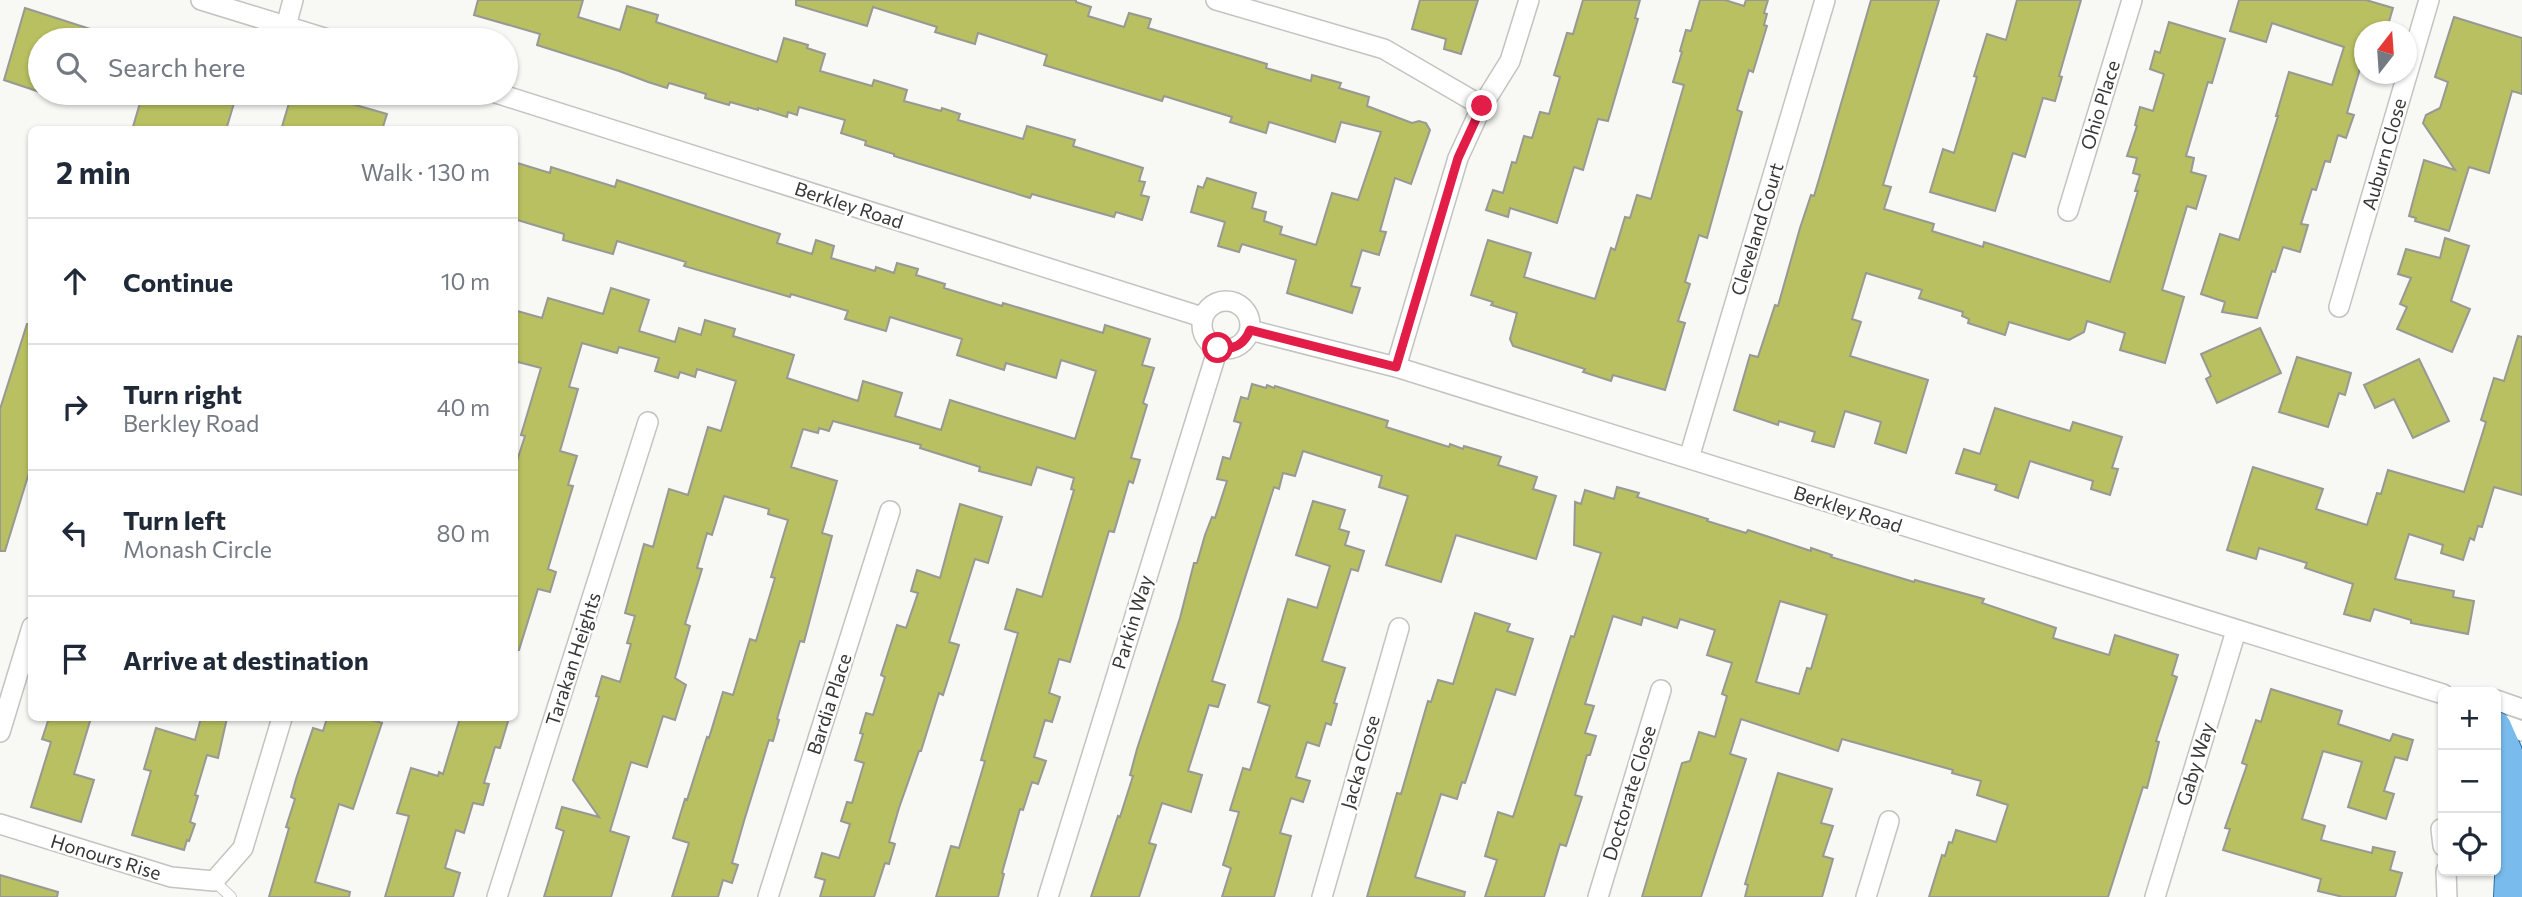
<!DOCTYPE html>
<meta charset="utf-8">
<style>
:root{--surface:#fff;--page:#f2f2f3;--text:#1f2937;--muted:#747a83;--line:#e0e1e3}
body{margin:0;font-family:Commissioner,sans-serif;background:var(--page);color:var(--text)}
.controls{position:absolute;right:21px;bottom:21px;display:grid;overflow:hidden;border-radius:10px;box-shadow:0 2px 5px #0004}
.controls button{width:63px;height:63px;display:grid;place-items:center;padding:0;border:0;border-bottom:2px solid var(--line);background:var(--surface);color:var(--text);font:35px sans-serif}
.compass{position:absolute;left:2354px;top:21px;width:63px;height:63px;border-radius:50%;background:var(--surface);box-shadow:0 2px 5px #0004;rotate:17deg}
.stop{position:absolute;width:21px;height:21px;margin:-16px;border:5px solid #e11d48;border-radius:50%;background:#fff}
.stop.end{background:#e11d48;border-color:#fff;box-shadow:0 2px 7px #0008}
.list{margin:0;padding:0;list-style:none}
h2{display:flex;justify-content:space-between;align-items:center;height:91px;margin:0;padding:0 28px;font-size:30px}
h2 small{font-size:23px;font-weight:400;color:var(--muted)}
.list li{display:grid;grid-template-columns:46px 1fr auto;gap:21px;align-items:center;box-sizing:border-box;height:126px;padding:0 28px;border-top:2px solid var(--line)}
.list b{display:block;font-size:26px;white-space:nowrap}
.list p{margin:0;font-size:23px;white-space:nowrap;color:var(--muted)}
.list em{font-size:23px;font-style:normal;color:var(--muted)}
.icon{flex:none;width:38px;height:38px;fill:none;stroke:currentColor;stroke-width:2;stroke-linecap:round;stroke-linejoin:round}
.map{position:relative;flex:none;width:2522px;height:897px;overflow:hidden}
.search{position:absolute;background:var(--surface);box-shadow:0 2px 5px #0004;left:28px;top:28px;width:490px;height:77px;display:flex;align-items:center;gap:18px;box-sizing:border-box;padding:0 24px;border-radius:38px;color:var(--muted);font-size:26px}
.panel{position:absolute;background:var(--surface);box-shadow:0 2px 5px #0004;left:28px;top:126px;width:490px;height:595px;border-radius:10px}
.map>svg:first-child{display:block}
</style>
<div class="map">
<svg width="2522" height="897" viewBox="0 0 2522 897">
<rect width="100%" height="100%" fill="#f8f8f4"/>
<g fill="#b9c061" stroke="#989894" stroke-width="2" fill-rule="evenodd">
<polygon points="478,0 583,0 578,17 620,30 627,6 658,15 656,22 777,62 784,38 808,45 807,48 825,54 820,71 872,86 874,80 907,90 904,101 941,111 942,108 960,114 958,120 1023,139 1027,126 1075,140 1073,146 1143,168 1139,181 1145,182 1141,195 1149,197 1142,220 1116,212 1114,217 1032,194 1030,198 894,156 894,154 865,145 866,141 841,133 845,120 799,107 797,115 788,112 787,117 758,108 758,110 730,102 729,105 705,98 706,94 669,83 667,88 648,82 619,71 537,45 540,34 474,15"/>
<polygon points="796,0 1076,0 1076,2 1091,7 1088,16 1124,27 1129,13 1151,19 1148,28 1267,64 1266,68 1311,81 1312,75 1341,83 1339,88 1369,97 1367,106 1412,123 1419,121 1426,123 1430,130 1411,184 1395,178 1380,231 1386,232 1379,255 1362,250 1351,286 1360,288 1352,313 1287,293 1296,260 1242,244 1239,252 1218,246 1225,222 1191,212 1198,186 1203,188 1207,178 1256,193 1252,208 1266,212 1264,221 1282,227 1280,234 1316,245 1332,193 1358,200 1381,132 1341,122 1335,142 1269,122 1266,133 1230,122 1232,117 1164,96 1162,101 1044,65 1047,55 978,33 975,44 935,32 937,27 873,7 867,26 796,5"/>
<polygon points="1420,0 1478,0 1461,54 1444,49 1446,39 1412,29"/>
<polygon points="1583,0 1640,0 1635,18 1638,19 1608,121 1598,119 1583,170 1574,167 1557,223 1510,208 1508,217 1486,210 1493,190 1503,193 1512,162 1516,163 1524,136 1532,138 1540,112 1549,114 1560,77 1554,75 1567,33 1573,34"/>
<polygon points="1700,0 1725,0 1744,6 1746,0 1768,0 1764,13 1767,14 1764,25 1767,26 1753,72 1749,70 1737,110 1742,112 1707,238 1699,235 1685,282 1690,284 1678,321 1685,323 1665,390 1613,375 1611,381 1583,372 1585,369 1513,346 1510,339 1517,313 1491,305 1493,302 1471,295 1488,240 1531,253 1524,277 1595,299 1611,248 1615,250 1625,217 1630,218 1637,195 1651,199 1684,85 1673,82 1682,52 1680,51 1686,30 1691,31"/>
<polygon points="1871,0 1939,0 1883,185 1891,187 1884,209 1934,224 1932,231 1983,247 1984,242 2110,282 2138,191 2135,191 2140,175 2133,173 2137,158 2127,156 2137,126 2135,125 2140,107 2153,111 2164,74 2150,69 2155,51 2160,53 2169,22 2225,39 2212,83 2208,82 2186,156 2194,158 2191,172 2206,176 2196,209 2187,206 2162,290 2184,297 2165,363 2120,350 2125,333 2087,321 2084,332 2069,340 2009,322 2005,335 1968,323 1969,319 1962,316 1963,312 1919,298 1922,290 1866,273 1852,319 1861,322 1850,356 1928,380 1906,453 1875,443 1881,422 1845,411 1834,447 1812,441 1815,432 1779,421 1778,425 1734,410 1750,355 1758,357 1775,305 1778,306 1800,228 1811,195 1814,196 1825,159"/>
<polygon points="2017,0 2081,0 2059,76 2062,77 2055,101 2043,98 2025,157 2013,153 1995,211 1930,192 1943,149 1954,153 1977,77 1974,76 1987,34 2006,40"/>
<polygon points="2239,0 2366,0 2393,8 2386,32 2364,32 2364,55 2347,113 2354,115 2346,138 2338,135 2330,162 2325,161 2316,190 2312,189 2301,224 2308,225 2300,252 2283,247 2275,272 2272,271 2257,318 2222,312 2225,302 2201,294 2220,234 2239,240 2278,116 2276,116 2289,72 2332,85 2344,47 2272,23 2266,42 2230,31"/>
<polygon points="25,8 112,36 112,40 40,40 40,92 4,80"/>
<polygon points="2454,17 2522,38 2522,94 2512,91 2489,173 2469,167 2449,231 2415,221 2416,218 2409,216 2424,160 2455,170 2423,123 2426,115 2440,108 2448,82 2435,77"/>
<polygon points="143,93 237,93 226,130 132,130"/>
<polygon points="292,93 302,93 337,103 338,100 387,114 382,130 281,130"/>
<polygon points="514,162 550,173 551,167 615,187 617,180 780,234 777,243 812,254 816,240 834,246 831,258 875,271 876,267 894,273 897,263 918,269 916,275 945,284 944,288 1002,306 1003,303 1103,333 1105,325 1150,339 1142,365 1154,368 1143,403 1147,405 1131,458 1140,460 1133,483 1129,481 1114,532 1109,531 1070,662 1059,659 1049,693 1060,697 1052,722 1045,720 1034,757 1046,761 1038,784 1032,782 1023,810 1020,809 1002,873 1004,874 998,897 936,897 951,846 959,848 985,761 981,760 1018,633 1005,629 1017,589 1042,597 1074,490 1071,489 1074,478 1037,467 1031,485 979,471 980,467 920,448 921,445 833,421 829,431 819,428 818,433 803,429 791,467 837,481 822,533 832,536 804,642 800,641 777,719 779,720 773,741 769,740 744,821 732,863 738,865 732,883 723,880 718,897 672,897 689,843 673,838 685,799 687,800 707,737 709,738 723,692 733,695 750,639 756,641 775,578 771,577 788,520 768,514 769,509 724,496 712,535 707,533 697,568 702,569 685,624 690,626 675,678 686,685 675,720 663,716 647,767 631,762 610,831 629,837 611,897 544,897 564,831 556,828 562,807 599,817 573,780 599,697 596,696 602,676 620,682 631,644 627,643 635,616 625,613 644,544 653,547 669,489 688,495 708,427 721,431 736,381 697,369 695,377 680,372 678,378 655,371 659,358 619,347 617,353 582,343 569,387 578,389 560,451 577,456 568,485 573,486 548,569 556,572 550,592 538,589 519,650 514,650 514,470 525,436 521,435 541,368 514,361 514,310 542,318 548,298 603,314 611,288 649,300 639,331 675,342 679,328 701,335 705,320 735,329 733,336 794,355 787,378 858,401 863,381 902,393 895,416 941,430 950,400 1075,439 1096,371 1061,360 1056,378 1006,363 1004,370 957,355 962,339 890,317 886,331 845,319 848,311 791,294 790,297 684,266 686,262 617,241 613,254 563,240 564,234 514,219"/>
<polygon points="2445,238 2469,246 2451,301 2470,309 2452,352 2397,329 2407,307 2400,304 2411,278 2398,274 2406,249 2440,258"/>
<polygon points="27,324 32,324 32,463 5,551 0,551 0,409"/>
<polygon points="2260,328 2281,373 2217,403 2206,379 2211,376 2201,354"/>
<polygon points="2518,336 2522,337 2522,495 2494,487 2482,527 2478,526 2474,540 2470,538 2463,560 2441,553 2443,545 2409,534 2395,579 2454,591 2453,597 2474,601 2468,634 2411,623 2411,620 2374,609 2370,621 2344,614 2353,584 2305,568 2307,563 2259,548 2256,559 2227,550 2253,467 2323,489 2316,509 2367,525 2377,493 2381,494 2388,470 2464,492 2486,422 2481,420 2494,378 2504,381"/>
<polygon points="2297,357 2351,373 2345,395 2339,393 2328,427 2279,412"/>
<polygon points="2419,359 2449,421 2413,438 2394,399 2375,408 2364,385"/>
<polygon points="1252,384 1266,388 1267,385 1274,388 1275,386 1388,421 1386,427 1449,447 1450,444 1463,449 1464,446 1501,457 1498,465 1537,477 1533,489 1556,496 1536,559 1456,535 1441,582 1386,565 1408,496 1379,487 1382,476 1303,451 1295,476 1283,473 1279,489 1274,487 1212,681 1225,685 1218,707 1209,705 1188,771 1202,775 1191,812 1162,803 1149,843 1156,845 1139,897 1091,897 1118,816 1120,817 1133,776 1130,775 1137,749 1180,618 1194,563 1197,563 1205,535 1212,517 1215,518 1227,481 1217,479 1223,457 1230,459 1241,423 1234,421 1241,397 1248,399"/>
<polygon points="1995,408 2070,431 2073,422 2122,437 2112,468 2118,469 2110,495 2091,489 2093,481 2030,461 2018,498 1995,490 1997,485 1956,473 1964,449 1980,454"/>
<path d="M1617,487L1639,493L1637,497L1708,519L1707,521L1746,533L1748,530L1811,551V548L1832,555L1831,557L1914,582L1915,580L1984,599L1982,603L2056,628L2053,638L2109,655L2115,635L2178,655L2172,675L2177,677L2156,741L2159,742L2147,788L2143,787L2108,897H1929L1942,855L1945,856L1949,842L1952,843L1956,830L1996,842L2008,805L1977,795L1981,781L1952,773L1953,770L1842,739L1838,751L1741,719L1730,754L1746,759L1701,897H1642L1682,763L1690,761L1699,732L1715,737L1727,696L1722,694L1732,663L1707,655L1715,630L1680,619L1677,628L1643,617L1641,625L1613,616L1585,704L1594,706L1585,733L1596,736L1590,755H1587L1575,795L1582,797L1566,846L1560,844L1544,897H1485L1497,860L1485,856L1498,812L1513,817L1571,636L1574,637L1601,553L1574,545L1575,502L1581,504L1585,490L1614,499ZM1780,601L1827,615L1811,669L1807,668L1799,694L1756,682Z"/>
<polygon points="1313,501 1345,510 1339,529 1349,532 1345,545 1364,551 1358,571 1351,569 1322,661 1345,668 1334,703 1337,704 1331,725 1326,723 1319,746 1307,742 1296,777 1310,781 1303,802 1291,798 1280,833 1291,836 1274,897 1222,897 1231,868 1223,865 1239,812 1230,810 1243,768 1250,770 1270,706 1258,702 1288,599 1317,608 1330,566 1296,555"/>
<polygon points="960,504 1002,517 988,563 975,559 949,642 959,645 943,695 939,693 921,751 919,751 899,808 889,842 895,844 889,864 885,863 874,897 820,897 825,880 815,877 822,853 839,858 850,824 841,821 847,802 852,803 864,763 855,760 863,734 860,733 866,713 873,715 885,677 881,675 897,625 906,628 918,593 911,591 917,570 940,578"/>
<polygon points="1475,613 1510,624 1507,631 1533,639 1515,695 1496,689 1465,783 1462,782 1457,799 1441,794 1415,877 1465,892 1464,897 1367,897 1397,793 1401,794 1428,701 1431,702 1438,680 1453,684"/>
<polygon points="2271,689 2342,711 2338,724 2390,741 2393,734 2413,740 2407,760 2395,757 2384,791 2394,794 2386,819 2348,807 2362,762 2323,751 2302,819 2325,826 2321,840 2372,853 2373,847 2395,852 2390,870 2402,873 2395,897 2343,897 2318,891 2321,879 2223,850 2230,829 2225,828 2247,765 2242,763 2256,720 2261,722"/>
<polygon points="49,718 91,718 74,774 94,780 81,822 31,807 51,742 42,739"/>
<polygon points="201,718 227,718 218,758 207,755 195,795 198,796 190,822 195,824 189,841 187,840 184,850 132,835 151,771 144,769 156,728 195,740"/>
<polygon points="327,718 365,718 382,723 353,809 339,804 315,882 350,892 349,897 269,897 289,828 286,827 295,799 291,797 296,779 313,728 323,731"/>
<polygon points="460,718 509,718 500,748 495,747 484,783 489,784 483,805 473,803 464,833 456,830 445,868 460,873 453,897 385,897 409,816 397,813 411,768 438,776 439,772 443,774"/>
<polygon points="1778,773 1832,789 1821,823 1833,826 1823,856 1833,859 1822,897 1745,897 1748,885 1745,884"/>
<polygon points="0,875 58,892 57,897 0,897"/>
</g>
<g fill="none" stroke-linecap="round" stroke-linejoin="round">
<g stroke="#c3c3bf" stroke-width="12">
<polyline id="service" points="214,881 231,897"/>
</g>
<g stroke="#c3c3bf" stroke-width="22">
<g id="minor">
<polyline points="201,0 331,40"/>
<polyline points="1216,0 1384,49 1482,106"/>
<polyline points="286,26 293,0"/>
<polyline points="496,93 1202,317"/>
<polyline points="2068,211 2132,0"/>
<circle cx="1226" cy="325" r="24"/>
<polyline points="2339,307 2429,0"/>
<polyline points="1250,330 1396,367 2443,694"/>
<polyline points="1396,367 1458,158 1482,106 1510,61 1529,0"/>
<polyline points="1689,458 1825,0"/>
<polyline points="2496,700 2522,709"/>
<polyline points="2496,722 2522,731"/>
<polyline points="0,732 32,627"/>
<polyline points="0,824 171,877 214,881 243,848 282,718"/>
<polyline points="2441,829 2443,846"/>
<polyline points="2446,871 2447,897"/>
<polyline points="497,897 648,422"/>
<polyline points="768,897 890,511"/>
<polyline points="1048,897 1218,348"/>
<polyline points="1322,897 1399,628"/>
<polyline points="1598,897 1661,690"/>
<polyline points="1866,897 1889,821"/>
<polyline points="2155,897 2236,631"/>
</g>
</g>
<g stroke="#276fa4" stroke-width="32">
<polyline id="primary" points="2496,727 2507,752 2510,765 2513,817 2509,897"/>
</g>
<use href="#service" stroke="#fff" stroke-width="10"/>
<use href="#minor" stroke="#fff" stroke-width="19"/>
<use href="#primary" stroke="#79bbec" stroke-width="30"/>
</g>
<g fill="none" stroke-linecap="round" stroke-linejoin="round">
<path stroke="#e11d48" stroke-width="9" d="M1218,348C1234,350 1244,345 1250,330L1396,367L1458,158L1482,106"/>
</g>
<g text-anchor="middle" stroke-width="5" stroke-linejoin="round" paint-order="stroke">
<g font-size="19" fill="#373736" stroke="#fff">
<text transform="translate(2100 105) rotate(-73)" y="7">Ohio Place</text>
<text transform="translate(2384 154) rotate(-74)" y="7">Auburn Close</text>
<text transform="translate(849 205) rotate(18)" y="7">Berkley Road</text>
<text transform="translate(1757 229) rotate(-73)" y="7">Cleveland Court</text>
<text transform="translate(1848 509) rotate(18)" y="7">Berkley Road</text>
<text transform="translate(1132 622) rotate(-73)" y="7">Parkin Way</text>
<text transform="translate(573 659) rotate(-72)" y="7">Tarakan Heights</text>
<text transform="translate(829 704) rotate(-72)" y="7">Bardia Place</text>
<text transform="translate(1360 762) rotate(-74)" y="7">Jacka Close</text>
<text transform="translate(2195 764) rotate(-73)" y="7">Gaby Way</text>
<text transform="translate(1629 793) rotate(-73)" y="7">Doctorate Close</text>
<text transform="translate(106 857) rotate(17)" y="7">Honours Rise</text>
</g>
</g>
</svg>
<div class="controls">
<button>+</button>
<button>−</button>
<button><svg class="icon" aria-label="locate" viewBox="0 0 24 24"><circle cx="12" cy="12" r="6"/><path d="M12 2v4M12 18v4M2 12h4M18 12h4"/></svg></button>
</div>
<svg class="compass" viewBox="-18 -18 36 36"><path d="M0-13l5 13h-10z" fill="#e53935"/><path d="M0 13l5-13h-10z" fill="#747a83"/></svg>
<div class="stop" style="left:1218px;top:348px"></div>
<div class="stop end" style="left:1482px;top:106px"></div>
<div class="search"><svg class="icon" aria-label="search" viewBox="0 0 24 24"><circle cx="10" cy="10" r="6"/><path d="M15 15l6 6"/></svg>Search here</div>
<section class="panel">
<h2>2 min<small>Walk · 130 m</small></h2>
<ul class="list">
<li><svg class="icon" aria-label="ahead" viewBox="0 0 24 24"><path d="M12 20V5M6 11l6-6 6 6"/></svg><div><b>Continue</b></div><em>10 m</em></li>
<li><svg class="icon" aria-label="right" viewBox="0 0 24 24"><path d="M7 20v-9h11M14 6l5 5-5 5"/></svg><div><b>Turn right</b><p>Berkley Road</p></div><em>40 m</em></li>
<li><svg class="icon" aria-label="left" viewBox="0 0 24 24"><path d="M17 20v-9H6M10 6l-5 5 5 5"/></svg><div><b>Turn left</b><p>Monash Circle</p></div><em>80 m</em></li>
<li><svg class="icon" aria-label="arrive" viewBox="0 0 24 24"><path d="M6 21V4h12l-3 4 3 4H6"/></svg><div><b>Arrive at destination</b></div></li>
</ul>
</section>
</div>
